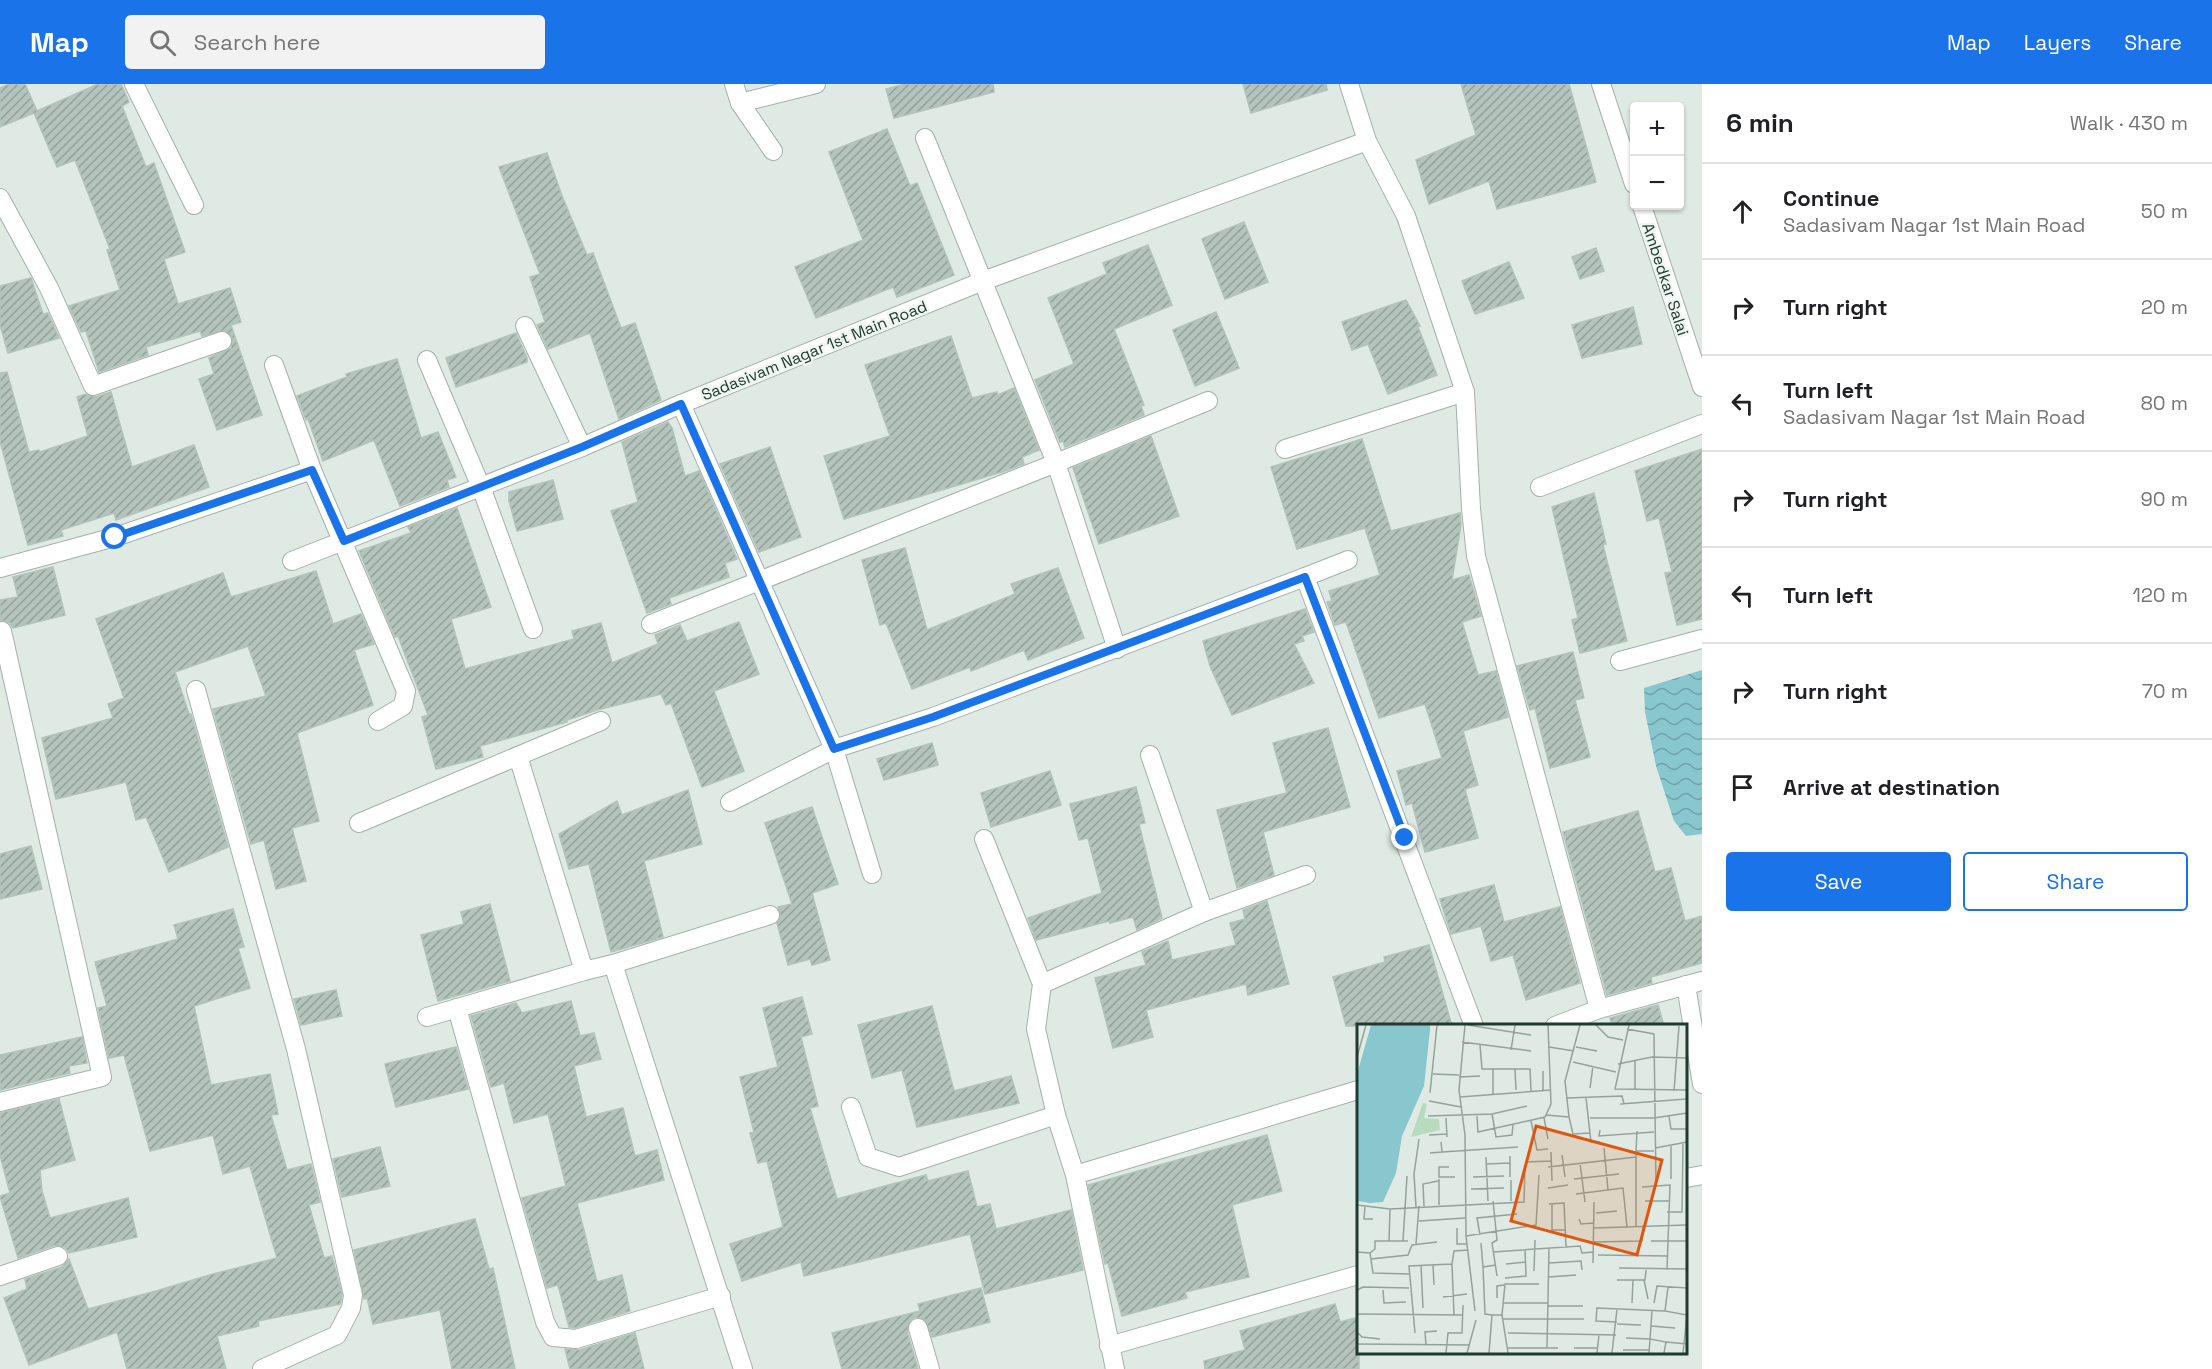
<!DOCTYPE html>
<meta charset="utf-8">
<style>
:root{--surface:#fff;--page:#f2f2f2;--text:#202124;--muted:#757577;--line:#e0e0e0;--accent:#1a73e8}
body{margin:0;font-family:"Space Grotesk",sans-serif;background:var(--page);color:var(--text)}
.controls{position:absolute;right:18px;top:18px;display:grid;overflow:hidden;border-radius:6px;box-shadow:0 2px 4px #0004}
.controls button{width:54px;height:54px;display:grid;place-items:center;padding:0;border:0;border-bottom:2px solid var(--line);background:var(--surface);color:var(--text);font:30px sans-serif}
.stop{position:absolute;width:18px;height:18px;margin:-14px;border:4px solid #1a73e8;border-radius:50%;background:#fff}
.stop.end{background:#1a73e8;border-color:#fff;box-shadow:0 2px 6px #0008}
.list{margin:0;padding:0;list-style:none}
h2{display:flex;justify-content:space-between;align-items:center;height:78px;margin:0;padding:0 24px;font-size:26px}
h2 small{font-size:20px;font-weight:400;color:var(--muted)}
.list li{display:grid;grid-template-columns:39px 1fr auto;gap:18px;align-items:center;box-sizing:border-box;height:96px;padding:0 24px;border-top:2px solid var(--line)}
.list b{display:block;font-size:22px;white-space:nowrap}
.list p{margin:0;font-size:20px;white-space:nowrap;color:var(--muted)}
.list em{font-size:20px;font-style:normal;color:var(--muted)}
.actions{display:flex;gap:12px;padding:18px 24px}
.actions a{flex:1;padding:14px 0;border:2px solid var(--accent);border-radius:6px;text-align:center;font-size:21px;color:var(--accent)}
.actions .main{background:var(--accent);color:#fff}
.icon{flex:none;width:33px;height:33px;fill:none;stroke:currentColor;stroke-width:2;stroke-linecap:round;stroke-linejoin:round}
.map{position:relative;flex:none;width:1702px;height:1285px;overflow:hidden}
header{display:flex;align-items:center;gap:36px;box-sizing:border-box;height:84px;padding:0 30px;background:var(--accent);color:#fff}
header strong{font-size:28px}
nav{display:flex;gap:33px;margin-inline-start:auto;font-size:21px}
.search{width:420px;height:54px;background:var(--page);display:flex;align-items:center;gap:15px;box-sizing:border-box;padding:0 21px;border-radius:6px;color:var(--muted);font-size:22px}
main{display:flex}
aside{flex:1;background:var(--surface)}
.map>svg:first-child{display:block}
</style>
<header>
<strong>Map</strong>
<div class="search"><svg class="icon" aria-label="search" viewBox="0 0 24 24"><circle cx="10" cy="10" r="6"/><path d="M15 15l6 6"/></svg>Search here</div>
<nav><a>Map</a><a>Layers</a><a>Share</a></nav>
</header>
<main>
<div class="map">
<svg width="1702" height="1285" viewBox="0 0 1702 1285">
<defs>
<pattern id="water-waves" width="16" height="10" patternUnits="userSpaceOnUse" patternTransform="scale(1.5)"><rect width="16" height="10" fill="#88c7ce"/><path d="M0 5q4-4 8 0t8 0" fill="none" stroke="#6fa3a8"/></pattern>
<pattern id="building-hatch" width="6" height="6" patternUnits="userSpaceOnUse" patternTransform="scale(1.5)"><rect width="6" height="6" fill="#b4c4bd"/><path d="M-1 1l2-2M0 6l6-6M5 7l2-2" fill="none" stroke="#92a09a"/></pattern>
</defs>
<rect width="100%" height="100%" fill="#dfeae4"/>
<polygon fill="url(#water-waves)" points="1702,586 1702,750 1686,752 1674,737 1656,682 1645,628 1644,604"/>
<g fill="url(#building-hatch)" stroke="#b1c3ba" stroke-width="1.5">
<polygon points="9,0 25,0 37,27 98,0 121,0 129,18 122,22 146,83 154,79 185,168 164,175 178,220 230,204 241,238 231,241 262,331 217,346 199,295 214,290 209,274 231,264 232,253 225,246 202,252 200,247 146,263 148,271 99,288 86,247 81,248 69,222 120,206 107,166 110,165 75,76 57,83 34,29 0,43 0,4"/>
<polygon points="905,0 993,0 994,8 894,34 886,5"/>
<polygon points="1243,0 1326,0 1327,6 1251,29"/>
<polygon points="1461,0 1569,0 1596,98 1497,125 1489,97 1429,120 1416,76 1476,51"/>
<polygon points="887,45 910,102 917,99 954,191 897,213 893,203 816,234 795,183 863,156 829,68"/>
<polygon points="547,69 562,112 587,171 593,169 621,244 635,239 661,316 619,335 590,249 548,265 537,241 545,238 530,193 540,190 499,83"/>
<polygon points="1244,138 1268,198 1225,215 1202,155"/>
<polygon points="1148,161 1172,221 1114,245 1144,321 1141,322 1144,331 1065,363 1063,357 1060,358 1035,296 1074,280 1048,214 1107,190 1103,179"/>
<polygon points="1596,164 1604,187 1580,195 1572,173"/>
<polygon points="1509,178 1524,214 1475,230 1462,197"/>
<polygon points="31,194 43,230 48,229 59,254 8,269 0,241 0,202"/>
<polygon points="1406,216 1420,242 1418,243 1437,291 1388,310 1368,260 1352,266 1342,238"/>
<polygon points="1633,223 1642,260 1582,274 1572,241"/>
<polygon points="1216,228 1239,284 1195,302 1173,246"/>
<polygon points="516,249 527,274 527,278 456,303 446,274"/>
<polygon points="951,252 972,314 997,308 998,311 1014,304 1039,366 1022,373 1024,380 1002,388 844,435 824,372 890,352 865,281"/>
<polygon points="397,275 421,354 438,348 456,393 447,396 449,403 400,422 374,356 323,377 308,335 306,336 297,312 347,293 346,290"/>
<polygon points="7,288 29,368 39,366 40,368 88,352 77,313 86,310 96,313 111,308 132,383 194,361 209,403 116,436 114,429 61,446 63,452 28,461 0,357 0,289"/>
<polygon points="668,338 672,344 685,392 699,387 737,475 725,479 729,493 669,514 671,520 647,529 611,427 638,418 622,358"/>
<polygon points="1151,352 1179,432 1099,460 1073,384"/>
<polygon points="1362,355 1391,447 1460,429 1461,441 1452,496 1469,491 1481,532 1462,538 1478,591 1496,587 1508,633 1463,647 1478,701 1465,705 1478,754 1425,768 1412,719 1406,721 1397,687 1442,674 1425,620 1379,634 1346,538 1335,541 1327,518 1332,517 1329,507 1380,491 1365,444 1297,465 1271,383"/>
<polygon points="770,363 801,453 759,468 720,380"/>
<polygon points="1702,365 1702,535 1677,541 1665,489 1672,488 1659,434 1647,437 1635,387"/>
<polygon points="553,396 563,435 517,447 509,417 509,408"/>
<polygon points="1594,409 1606,460 1603,461 1627,557 1580,569 1572,536 1578,534 1552,423"/>
<polygon points="457,424 491,523 451,535 465,585 574,555 572,547 601,539 612,579 658,560 655,551 680,541 687,557 739,538 759,590 714,607 744,687 702,703 671,619 666,621 661,610 597,626 567,636 567,638 480,662 483,673 436,685 422,633 428,631 398,552 395,553 359,467 411,449 408,443"/>
<polygon points="905,464 927,546 1015,510 1011,500 1058,484 1084,554 1028,576 1024,566 971,587 970,583 912,605 886,539 880,541 862,476"/>
<polygon points="53,483 65,531 13,544 10,539 0,536 0,516 18,513 13,493"/>
<polygon points="316,487 333,540 361,530 374,560 354,566 373,621 297,649 319,737 292,744 306,797 276,805 264,756 251,760 213,625 266,612 248,562 175,588 189,630 191,630 228,763 169,788 146,733 136,736 126,698 56,715 42,654 113,634 108,620 124,614 96,535 223,489 231,513"/>
<polygon points="1305,525 1314,548 1302,552 1304,557 1294,560 1314,599 1232,631 1210,582 1203,557"/>
<polygon points="1573,568 1584,614 1575,616 1590,673 1550,684 1535,624 1530,626 1517,582"/>
<polygon points="1328,644 1350,723 1263,748 1274,791 1237,804 1217,726 1287,709 1273,659"/>
<polygon points="932,659 938,681 884,696 877,675"/>
<polygon points="1050,687 1061,721 991,743 981,709"/>
<polygon points="1136,703 1145,739 1139,740 1162,834 1137,846 1133,833 1110,839 1109,837 1036,856 1028,834 1102,809 1088,754 1079,756 1070,720"/>
<polygon points="688,706 702,760 644,777 663,853 611,868 589,780 569,785 559,750 617,717 622,731"/>
<polygon points="812,723 838,800 812,809 830,876 812,881 810,875 788,881 777,839 781,833 778,823 792,820 765,739"/>
<polygon points="1638,727 1655,788 1671,784 1685,837 1702,832 1702,879 1651,893 1652,899 1607,911 1563,748"/>
<polygon points="31,762 42,805 0,815 0,770"/>
<polygon points="1494,801 1504,838 1560,823 1580,899 1526,916 1513,871 1491,877 1481,842 1451,850 1440,815"/>
<polygon points="1267,817 1289,900 1248,911 1246,900 1146,926 1153,953 1113,964 1095,894 1146,881 1142,868 1168,857 1172,876 1236,861 1230,839 1245,835 1243,826"/>
<polygon points="490,820 510,897 438,917 421,851 464,840 461,828"/>
<polygon points="233,825 244,863 238,864 250,904 194,922 211,1001 270,990 278,1030 271,1031 287,1086 311,1080 320,1118 309,1121 324,1174 332,1172 342,1211 340,1220 258,1237 259,1242 217,1252 226,1285 127,1285 117,1248 29,1281 4,1214 27,1205 25,1195 62,1183 69,1175 88,1225 156,1207 213,1190 277,1174 250,1082 223,1090 213,1051 150,1067 124,971 109,974 98,924 107,922 95,878 178,855 174,841"/>
<polygon points="1429,861 1452,942 1346,942 1333,893 1385,878 1384,873"/>
<polygon points="336,906 342,932 301,941 294,915"/>
<polygon points="802,913 812,950 801,953 818,1022 810,1024 837,1115 926,1091 928,1097 968,1087 977,1123 990,1120 996,1145 1071,1126 1083,1186 985,1210 970,1150 804,1192 801,1178 742,1197 730,1160 783,1143 767,1077 758,1079 750,1049 754,1048 740,993 778,983 763,924"/>
<polygon points="571,917 580,952 594,949 601,975 574,982 586,1033 623,1024 635,1072 657,1066 664,1096 577,1119 597,1198 622,1191 630,1227 575,1244 569,1243 558,1201 547,1204 522,1114 566,1102 548,1030 514,1039 504,999 491,1003 471,932 516,919 522,929"/>
<polygon points="1658,921 1664,942 1612,942 1610,934"/>
<polygon points="932,922 954,1007 1011,992 1019,1019 917,1043 902,986 872,994 858,941"/>
<polygon points="82,953 87,979 69,982 70,989 0,1006 0,971"/>
<polygon points="456,963 468,1005 396,1023 385,980"/>
<polygon points="59,1015 75,1076 40,1086 42,1107 50,1134 128,1114 137,1153 69,1169 65,1163 55,1161 18,1174 0,1112 10,1109 0,1071 0,1029"/>
<polygon points="1267,1051 1282,1107 1232,1121 1249,1193 1185,1208 1187,1214 1122,1232 1108,1179 1105,1180 1088,1101"/>
<polygon points="380,1063 390,1102 342,1113 333,1075"/>
<polygon points="475,1135 489,1185 493,1184 515,1285 452,1285 440,1226 373,1240 367,1214 364,1215 354,1166"/>
<polygon points="981,1204 990,1238 932,1253 925,1236 915,1233 910,1237 907,1247 918,1285 842,1285 832,1249 920,1227 918,1220"/>
<polygon points="1335,1220 1340,1238 1359,1233 1359,1285 1205,1285 1204,1277 1245,1266 1240,1247"/>
<polygon points="635,1249 644,1285 570,1285 565,1265 579,1266"/>
</g>
<g fill="none" stroke-linecap="round" stroke-linejoin="round">
<g stroke="#a2b1ab" stroke-width="20">
<g id="street">
<polyline points="134,0 194,121"/>
<polyline points="734,0 740,19 816,0"/>
<polyline points="1349,0 1367,57 1406,132 1465,308 1471,425 1476,472 1599,925"/>
<polyline points="1601,0 1634,100"/>
<polyline points="740,19 773,67"/>
<polyline points="925,54 1056,379 1117,565"/>
<polyline points="0,114 49,204 93,302 222,257"/>
<polyline points="1642,122 1702,303"/>
<polyline points="525,242 582,363"/>
<polyline points="427,276 481,403 533,545"/>
<polyline points="274,281 312,386 406,607 403,622 378,637"/>
<polyline points="681,320 834,665 872,790"/>
<polyline points="1285,365 1465,308"/>
<polyline points="1540,403 1702,340"/>
<polyline points="292,477 582,363 681,320 983,197 1367,57"/>
<polyline points="0,484 115,453 312,386"/>
<polyline points="1305,493 1348,476"/>
<polyline points="651,540 1056,379 1208,317"/>
<polyline points="1620,577 1702,555"/>
<polyline points="196,606 296,965 353,1211 351,1224 337,1251 262,1285"/>
<polyline points="1150,671 1204,828"/>
<polyline points="518,672 584,887"/>
<polyline points="730,718 834,665 933,633 1305,493 1474,942"/>
<polyline points="359,739 601,637"/>
<polyline points="984,755 1042,900 1036,945 1056,1031 1075,1091 1115,1285"/>
<polyline points="613,880 770,831"/>
<polyline points="1042,900 1204,828 1306,791"/>
<polyline points="1686,901 1702,1000"/>
<polyline points="457,924 545,1238 553,1253 576,1255 721,1212"/>
<polyline points="427,933 584,887 613,880 743,1285"/>
<polyline points="1555,942 1599,925 1702,897"/>
<polyline points="0,1018 102,993 2,547"/>
<polyline points="851,1023 868,1073 899,1083 1056,1031"/>
<polyline points="1075,1091 1358,1006"/>
<polyline points="1686,1094 1702,1091"/>
<polyline points="0,1192 58,1172"/>
<polyline points="918,1244 930,1285"/>
<polyline points="1109,1262 1358,1191"/>
</g>
</g>
<use href="#street" stroke="#fff" stroke-width="18"/>
</g>
<g fill="none" stroke-linecap="round" stroke-linejoin="round">
<polyline stroke="#1a73e8" stroke-width="8" points="115,453 312,386 344,457 582,363 681,320 834,665 933,633 1305,493 1405,754"/>
</g>
<g text-anchor="middle" stroke-width="5" stroke-linejoin="round" paint-order="stroke">
<g font-size="16" fill="#203931" stroke="#eff6f2">
<text transform="translate(1666 195) rotate(72)" y="6">Ambedkar Salai</text>
<text transform="translate(814 266) rotate(-22)" y="6">Sadasivam Nagar 1st Main Road</text>
</g>
</g>
<g transform="translate(1357 940)">
<rect width="330" height="330" fill="#dfeae4"/>
<path d="M66,79L70,80L67,94L82,95L83,106L54,113Z" fill="#b8dabf"/>
<path d="M14,1H73V6L67,62L45,112L39,149L26,178L13,179L0,177V50Z" fill="#88c7ce"/>
<path fill="none" stroke="#93a39c" stroke-width="1.5" d="M108,1L102,66L108,111L109,212L118,287M111,1L174,11M239,1L251,13L266,16M272,1L258,65L330,66M270,5L297,10L299,161M105,18L174,27M123,21L125,45H173L174,67M192,23L217,27M219,23L240,27M154,26L158,1M0,33L9,1M278,37V66M216,38L259,48M261,40L295,33L330,34M136,45V71M158,45L159,66M76,50L102,51M102,53L123,52M233,64L236,42M186,66V47M317,67L322,2M73,69L80,1M103,73L194,66M209,74L265,72L267,80M229,74L234,118H243M72,77L104,83M263,80L330,75M135,90L139,113L155,111L156,101M189,91L212,93L216,110L233,109M71,92L135,90L170,82M120,92L121,108L188,93L194,80L191,1M312,92L314,105H330M212,93L208,57L223,1M89,94L90,113M187,94L191,115M233,94H297L330,89M174,97L180,126L191,125M243,106L242,112L297,108M72,111L90,110M247,124L251,166M298,124L330,118M279,127L280,107M85,128L161,123M194,128L195,157M73,129L85,128L84,118M205,131L208,153M129,133L131,177M168,138L195,137M223,139L228,178M129,140L153,139M92,143H82V153H98M191,143L279,133M116,153L147,152M153,153V132M82,155V181M217,155L262,150M314,155V121M154,156V177M285,163L313,161L310,246M191,164L211,161M114,165L147,164M219,170L266,164L270,203M136,177L140,216L135,219L140,252M288,177H312M192,180L207,179L209,223M195,180V206H209M0,181L33,185L167,178L168,143M8,182L7,195H16M67,182L66,160L81,157M59,183L57,150L62,115M310,188H325L326,118M239,189L260,187M222,195L224,200L237,199M62,197L108,194M279,202V127H297M100,204V220H110M237,204L330,201M123,211L120,194L160,190M109,212L179,201L182,151M32,217L33,185M46,217L50,152M294,217H330M236,218L285,217L286,202M124,219L126,243M59,220L62,182M0,228L13,229L16,249L52,250M136,228L223,222L225,229L236,228M13,229L18,225V217H51M241,231L310,232M14,235L51,231L55,221L80,218M192,239L224,237L225,246M236,239L237,178M95,240L97,291M149,240L169,238M64,241L66,284M76,241L77,261M262,244L330,245M177,247L178,216M192,253L219,251M148,254L169,252L168,226M260,256H288L289,246M287,256L291,275M311,263L308,287L330,291L326,329M0,266L6,263L52,264M26,266L27,279L49,278M86,273L110,270M140,274V262L147,261M146,279H191M275,279L276,256M297,279L300,262L330,264M191,282H226M295,287L293,315L309,318L307,329M0,290L106,291M135,291L128,290L126,243L139,241M145,291L148,260H182M146,295H227M260,298L239,297L240,284L308,287M260,300L284,301M294,302L318,304M0,308L5,313L23,315M58,309L52,242L95,240L97,227L111,226M151,309L259,311M269,314L293,315L292,329M309,318L330,320M0,320L113,321M69,321L68,308L80,307M151,324H201M190,324L192,225M217,324H240M266,326H292M89,329L91,309H105L106,281M110,329L119,296M132,329L135,291H145L151,329M240,329L242,311M255,329L260,285"/>
<path fill="#de570e" fill-opacity="0.15" stroke="#de570e" stroke-width="3" d="M179,102L305,136L280,231L154,197Z"/>
<rect width="330" height="330" fill="none" stroke="#203931" stroke-width="3"/>
</g>
</svg>
<div class="controls">
<button>+</button>
<button>−</button>
</div>
<div class="stop" style="left:115px;top:453px"></div>
<div class="stop end" style="left:1405px;top:754px"></div>
</div>
<aside>
<h2>6 min<small>Walk · 430 m</small></h2>
<ul class="list">
<li><svg class="icon" aria-label="ahead" viewBox="0 0 24 24"><path d="M12 20V5M6 11l6-6 6 6"/></svg><div><b>Continue</b><p>Sadasivam Nagar 1st Main Road</p></div><em>50 m</em></li>
<li><svg class="icon" aria-label="right" viewBox="0 0 24 24"><path d="M7 20v-9h11M14 6l5 5-5 5"/></svg><div><b>Turn right</b></div><em>20 m</em></li>
<li><svg class="icon" aria-label="left" viewBox="0 0 24 24"><path d="M17 20v-9H6M10 6l-5 5 5 5"/></svg><div><b>Turn left</b><p>Sadasivam Nagar 1st Main Road</p></div><em>80 m</em></li>
<li><svg class="icon" aria-label="right" viewBox="0 0 24 24"><path d="M7 20v-9h11M14 6l5 5-5 5"/></svg><div><b>Turn right</b></div><em>90 m</em></li>
<li><svg class="icon" aria-label="left" viewBox="0 0 24 24"><path d="M17 20v-9H6M10 6l-5 5 5 5"/></svg><div><b>Turn left</b></div><em>120 m</em></li>
<li><svg class="icon" aria-label="right" viewBox="0 0 24 24"><path d="M7 20v-9h11M14 6l5 5-5 5"/></svg><div><b>Turn right</b></div><em>70 m</em></li>
<li><svg class="icon" aria-label="arrive" viewBox="0 0 24 24"><path d="M6 21V4h12l-3 4 3 4H6"/></svg><div><b>Arrive at destination</b></div></li>
</ul>
<div class="actions"><a class="main">Save</a><a>Share</a></div>
</aside>
</main>
